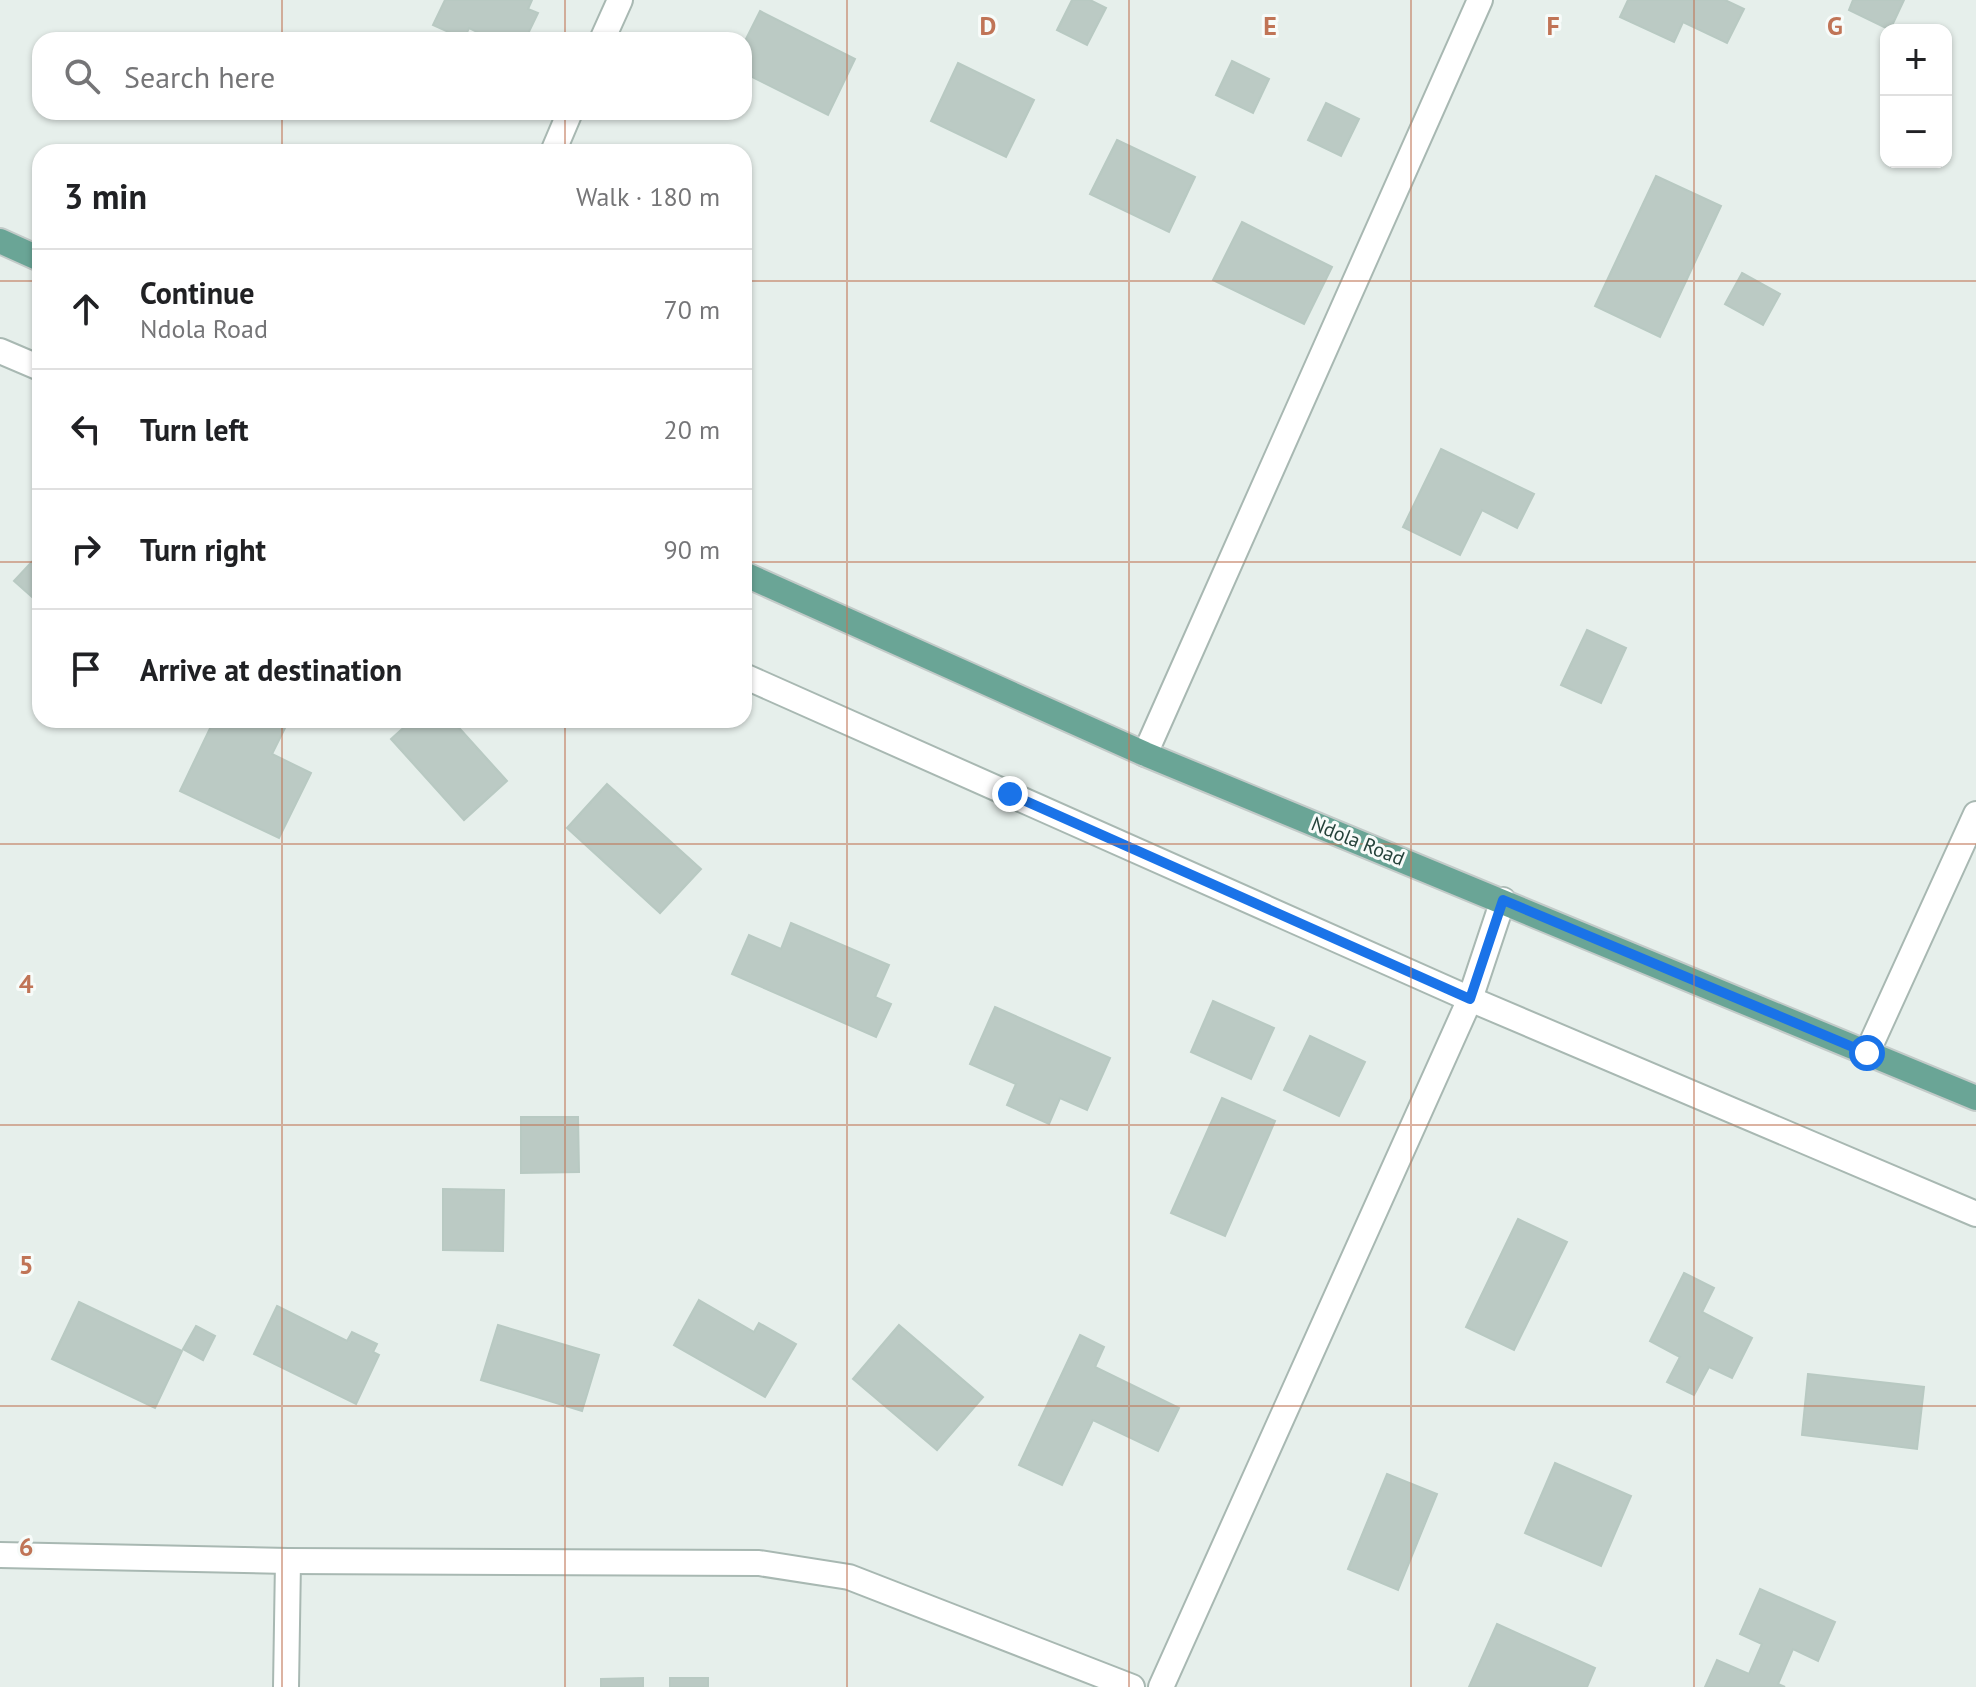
<!DOCTYPE html>
<meta charset="utf-8">
<style>
:root{--surface:#fff;--page:#f2f2f2;--text:#202124;--muted:#757577;--line:#e0e0e0}
body{margin:0;font-family:"PT Sans",sans-serif;background:var(--page);color:var(--text)}
.controls{position:absolute;right:24px;top:24px;display:grid;overflow:hidden;border-radius:16px;box-shadow:0 2px 6px #0004}
.controls button{width:72px;height:72px;display:grid;place-items:center;padding:0;border:0;border-bottom:2px solid var(--line);background:var(--surface);color:var(--text);font:40px sans-serif}
.stop{position:absolute;width:24px;height:24px;margin:-18px;border:6px solid #1a73e8;border-radius:50%;background:#fff}
.stop.end{background:#1a73e8;border-color:#fff;box-shadow:0 2px 8px #0008}
.list{margin:0;padding:0;list-style:none}
h2{display:flex;justify-content:space-between;align-items:center;height:104px;margin:0;padding:0 32px;font-size:34px}
h2 small{font-size:26px;font-weight:400;color:var(--muted)}
.list li{display:grid;grid-template-columns:52px 1fr auto;gap:24px;align-items:center;box-sizing:border-box;height:120px;padding:0 32px;border-top:2px solid var(--line)}
.list b{display:block;font-size:30px;white-space:nowrap}
.list p{margin:0;font-size:26px;white-space:nowrap;color:var(--muted)}
.list em{font-size:26px;font-style:normal;color:var(--muted)}
.icon{flex:none;width:44px;height:44px;fill:none;stroke:currentColor;stroke-width:2;stroke-linecap:round;stroke-linejoin:round}
.map{position:relative;flex:none;width:1976px;height:1687px;overflow:hidden}
.search{position:absolute;background:var(--surface);box-shadow:0 2px 6px #0004;left:32px;top:32px;width:720px;height:88px;display:flex;align-items:center;gap:20px;box-sizing:border-box;padding:0 28px;border-radius:24px;color:var(--muted);font-size:30px}
.panel{position:absolute;background:var(--surface);box-shadow:0 2px 6px #0004;left:32px;top:144px;width:720px;height:584px;border-radius:24px}
.map>svg:first-child{display:block}
</style>
<div class="map">
<svg width="1976" height="1687" viewBox="0 0 1976 1687">
<rect width="100%" height="100%" fill="#e6efeb"/>
<g fill="#bbcac4" stroke="#b8c9c2" stroke-width="2">
<polygon points="445,0 532,0 528,9 538,13 525,40 494,40 469,28 464,39 433,25"/>
<polygon points="1072,0 1090,0 1106,8 1087,45 1057,30"/>
<polygon points="1628,0 1725,0 1744,9 1727,43 1683,22 1674,42 1620,17"/>
<polygon points="1853,0 1904,0 1890,30 1849,10"/>
<polygon points="760,11 855,59 828,115 744,73 744,43"/>
<polygon points="1232,61 1269,79 1253,113 1216,95"/>
<polygon points="958,63 1034,100 1006,157 931,121"/>
<polygon points="1326,103 1359,119 1341,156 1308,140"/>
<polygon points="1117,140 1195,177 1169,232 1090,194"/>
<polygon points="1656,176 1721,206 1660,337 1595,306"/>
<polygon points="1242,222 1332,267 1304,324 1213,280"/>
<polygon points="1742,273 1780,294 1763,325 1725,304"/>
<polygon points="1441,449 1534,494 1517,528 1482,510 1460,555 1403,527"/>
<polygon points="40,553 40,604 14,581"/>
<polygon points="1587,630 1626,648 1601,703 1561,685"/>
<polygon points="214,720 274,720 286,726 272,754 311,773 279,838 180,791"/>
<polygon points="412,720 452,720 507,781 464,820 391,739"/>
<polygon points="607,784 701,869 660,913 567,828"/>
<polygon points="791,923 889,965 875,997 891,1004 876,1037 732,974 749,935 781,949"/>
<polygon points="1213,1001 1274,1028 1251,1079 1191,1052"/>
<polygon points="995,1007 1110,1058 1087,1110 1060,1098 1049,1124 1007,1105 1016,1084 970,1064"/>
<polygon points="1310,1036 1365,1062 1339,1116 1284,1090"/>
<polygon points="1222,1098 1275,1121 1225,1236 1171,1213"/>
<polygon points="521,1117 578,1117 579,1172 521,1173"/>
<polygon points="443,1189 504,1190 503,1251 443,1250"/>
<polygon points="1518,1219 1567,1242 1514,1350 1466,1327"/>
<polygon points="1684,1273 1714,1288 1702,1312 1752,1338 1732,1378 1709,1367 1694,1395 1667,1382 1680,1357 1650,1341"/>
<polygon points="699,1300 754,1332 759,1323 796,1344 765,1397 674,1345"/>
<polygon points="79,1302 182,1351 155,1408 52,1359"/>
<polygon points="277,1306 347,1341 352,1332 377,1344 373,1352 379,1355 356,1404 254,1354"/>
<polygon points="498,1325 599,1355 582,1411 481,1380"/>
<polygon points="899,1325 983,1397 937,1450 853,1379"/>
<polygon points="196,1326 215,1336 203,1360 183,1349"/>
<polygon points="1080,1335 1104,1347 1095,1367 1179,1408 1158,1451 1093,1420 1062,1485 1019,1465"/>
<polygon points="1808,1374 1924,1387 1917,1449 1802,1435"/>
<polygon points="1555,1463 1631,1496 1601,1566 1525,1533"/>
<polygon points="1387,1474 1437,1494 1398,1590 1348,1569"/>
<polygon points="1760,1589 1835,1622 1818,1661 1793,1649 1778,1684 1785,1687 1705,1687 1717,1660 1749,1674 1762,1644 1740,1634"/>
<polygon points="1497,1624 1595,1668 1587,1687 1469,1687"/>
<polygon points="643,1678 643,1687 601,1687 601,1679"/>
<rect x="670" y="1678" width="38" height="9"/>
</g>
<g fill="none" stroke-linecap="round" stroke-linejoin="round">
<g stroke="#a8b8b2" stroke-width="28">
<g id="minor">
<polyline points="602,40 620,0"/>
<polyline points="553,152 570,112"/>
<polyline points="0,351 40,368"/>
<polyline points="744,676 1470,999 1976,1214"/>
<polyline points="1145,754 1480,0"/>
<polyline points="1867,1053 1976,814"/>
<polyline points="0,1555 288,1561 759,1563 849,1577 1132,1687"/>
<polyline points="286,1687 288,1561"/>
<polyline points="1161,1687 1470,999 1503,900"/>
</g>
</g>
<g stroke="#c2cac8" stroke-width="28">
<g id="major">
<polyline points="0,241 40,259"/>
<polyline points="744,574 1145,754 1976,1098"/>
</g>
</g>
<use href="#minor" stroke="#fff" stroke-width="24"/>
<use href="#major" stroke="#6aa596" stroke-width="24"/>
</g>
<g fill="none" stroke-linecap="round" stroke-linejoin="round">
<polyline stroke="#1a73e8" stroke-width="10" points="1010,794 1470,999 1503,900 1867,1053"/>
</g>
<path fill="none" stroke="#c07456" stroke-width="2" stroke-opacity="0.55" d="M282,0V40M565,0V40M847,0V1687M1129,0V1687M1411,0V1687M1694,0V1687M282,112V152M565,112V152M0,281H40M744,281H1976M0,562H40M744,562H1976M282,720V1687M565,720V1687M0,844H1976M0,1125H1976M0,1406H1976"/>
<g text-anchor="middle" stroke-width="6" stroke-linejoin="round" paint-order="stroke">
<g font-size="20" fill="#24423a" stroke="#f7fbf9">
<text transform="translate(1358 841) rotate(22)" y="7">Ndola Road</text>
</g>
</g>
<g font-size="26" text-anchor="middle" font-weight="bold" fill="#c07456" stroke="#f7fbf9" stroke-width="6" stroke-linejoin="round" paint-order="stroke">
<text x="988" y="35">D</text>
<text x="1270" y="35">E</text>
<text x="1553" y="35">F</text>
<text x="1835" y="35">G</text>
<text x="26" y="993">4</text>
<text x="26" y="1274">5</text>
<text x="26" y="1556">6</text>
</g>
</svg>
<div class="controls">
<button>+</button>
<button>−</button>
</div>
<div class="stop" style="left:1867px;top:1053px"></div>
<div class="stop end" style="left:1010px;top:794px"></div>
<div class="search"><svg class="icon" aria-label="search" viewBox="0 0 24 24"><circle cx="10" cy="10" r="6"/><path d="M15 15l6 6"/></svg>Search here</div>
<section class="panel">
<h2>3 min<small>Walk · 180 m</small></h2>
<ul class="list">
<li><svg class="icon" aria-label="ahead" viewBox="0 0 24 24"><path d="M12 20V5M6 11l6-6 6 6"/></svg><div><b>Continue</b><p>Ndola Road</p></div><em>70 m</em></li>
<li><svg class="icon" aria-label="left" viewBox="0 0 24 24"><path d="M17 20v-9H6M10 6l-5 5 5 5"/></svg><div><b>Turn left</b></div><em>20 m</em></li>
<li><svg class="icon" aria-label="right" viewBox="0 0 24 24"><path d="M7 20v-9h11M14 6l5 5-5 5"/></svg><div><b>Turn right</b></div><em>90 m</em></li>
<li><svg class="icon" aria-label="arrive" viewBox="0 0 24 24"><path d="M6 21V4h12l-3 4 3 4H6"/></svg><div><b>Arrive at destination</b></div></li>
</ul>
</section>
</div>
